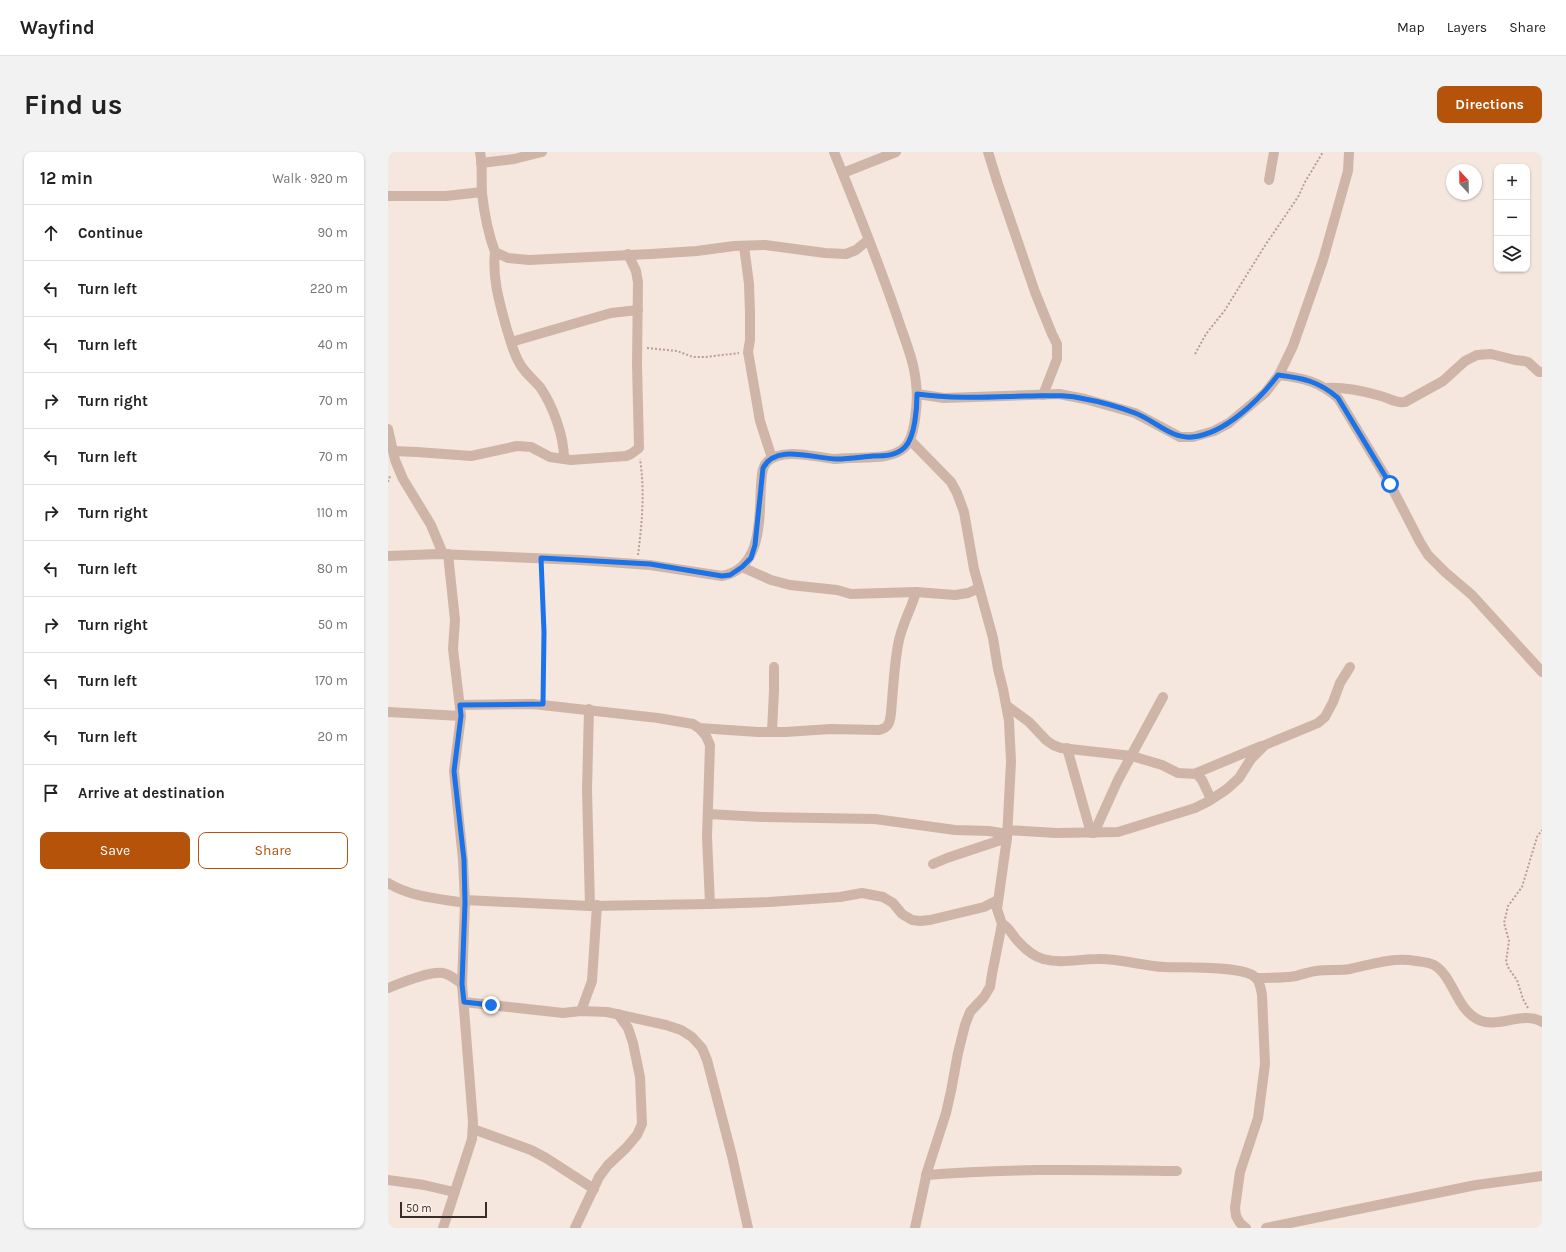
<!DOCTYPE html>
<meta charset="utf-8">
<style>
:root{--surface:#fff;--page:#f2f2f2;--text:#222;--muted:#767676;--line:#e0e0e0;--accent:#b45309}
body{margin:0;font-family:Karla,sans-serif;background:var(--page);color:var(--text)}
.controls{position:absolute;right:12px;top:12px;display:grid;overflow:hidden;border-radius:8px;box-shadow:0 1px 3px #0004}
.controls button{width:36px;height:36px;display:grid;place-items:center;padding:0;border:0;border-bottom:1px solid var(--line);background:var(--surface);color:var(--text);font:20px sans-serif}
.compass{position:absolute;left:1058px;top:12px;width:36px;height:36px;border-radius:50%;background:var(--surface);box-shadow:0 1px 3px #0004;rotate:338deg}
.scale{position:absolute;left:12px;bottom:10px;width:87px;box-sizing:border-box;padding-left:4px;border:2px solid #3a2c28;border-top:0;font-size:11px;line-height:14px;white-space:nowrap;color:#3a2c28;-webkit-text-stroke:3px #fcf1ea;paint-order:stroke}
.stop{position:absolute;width:12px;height:12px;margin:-9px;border:3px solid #1a73e8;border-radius:50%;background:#fff}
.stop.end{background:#1a73e8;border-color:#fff;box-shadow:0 1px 4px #0008}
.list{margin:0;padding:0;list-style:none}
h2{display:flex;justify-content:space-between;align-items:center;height:52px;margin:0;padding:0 16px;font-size:17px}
h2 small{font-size:13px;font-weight:400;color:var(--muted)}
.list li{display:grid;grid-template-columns:26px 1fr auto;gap:12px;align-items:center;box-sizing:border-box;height:56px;padding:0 16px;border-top:1px solid var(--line)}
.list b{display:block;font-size:15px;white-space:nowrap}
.list em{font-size:13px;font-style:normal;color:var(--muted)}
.actions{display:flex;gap:8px;padding:12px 16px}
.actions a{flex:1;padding:9px 0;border:1px solid var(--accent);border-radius:8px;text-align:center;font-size:14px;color:var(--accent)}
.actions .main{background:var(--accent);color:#fff}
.icon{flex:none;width:22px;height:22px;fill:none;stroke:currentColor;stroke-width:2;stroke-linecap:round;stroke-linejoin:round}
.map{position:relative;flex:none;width:1154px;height:1076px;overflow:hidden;border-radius:8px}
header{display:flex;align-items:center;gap:24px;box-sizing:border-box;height:56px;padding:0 20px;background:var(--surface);border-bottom:1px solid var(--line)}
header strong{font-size:19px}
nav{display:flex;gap:22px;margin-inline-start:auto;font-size:14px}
.intro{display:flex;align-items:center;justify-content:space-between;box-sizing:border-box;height:96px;padding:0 24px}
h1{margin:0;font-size:28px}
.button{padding:10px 18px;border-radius:8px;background:var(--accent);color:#fff;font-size:14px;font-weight:700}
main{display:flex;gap:24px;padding:0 24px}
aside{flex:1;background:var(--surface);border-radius:8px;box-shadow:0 1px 3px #0004}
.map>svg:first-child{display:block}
</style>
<header>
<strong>Wayfind</strong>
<nav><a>Map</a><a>Layers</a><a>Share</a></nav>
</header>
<div class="intro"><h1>Find us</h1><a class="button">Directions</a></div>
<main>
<aside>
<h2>12 min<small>Walk · 920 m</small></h2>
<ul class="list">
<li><svg class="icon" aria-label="ahead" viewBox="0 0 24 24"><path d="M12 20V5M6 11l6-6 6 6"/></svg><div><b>Continue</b></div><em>90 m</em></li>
<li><svg class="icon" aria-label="left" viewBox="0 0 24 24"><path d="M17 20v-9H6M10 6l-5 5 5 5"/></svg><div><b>Turn left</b></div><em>220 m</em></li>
<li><svg class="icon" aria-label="left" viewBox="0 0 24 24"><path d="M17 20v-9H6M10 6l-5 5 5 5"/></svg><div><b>Turn left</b></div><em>40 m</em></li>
<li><svg class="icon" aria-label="right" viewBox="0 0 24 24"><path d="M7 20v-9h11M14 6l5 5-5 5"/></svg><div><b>Turn right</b></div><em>70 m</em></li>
<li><svg class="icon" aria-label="left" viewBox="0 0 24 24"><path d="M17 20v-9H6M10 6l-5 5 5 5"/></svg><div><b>Turn left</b></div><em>70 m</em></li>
<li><svg class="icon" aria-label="right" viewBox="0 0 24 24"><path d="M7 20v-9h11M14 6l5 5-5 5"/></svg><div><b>Turn right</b></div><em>110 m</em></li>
<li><svg class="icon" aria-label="left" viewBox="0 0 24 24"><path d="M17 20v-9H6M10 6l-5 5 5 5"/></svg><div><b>Turn left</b></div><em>80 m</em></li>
<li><svg class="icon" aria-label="right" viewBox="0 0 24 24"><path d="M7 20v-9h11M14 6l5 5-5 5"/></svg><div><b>Turn right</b></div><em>50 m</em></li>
<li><svg class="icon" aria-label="left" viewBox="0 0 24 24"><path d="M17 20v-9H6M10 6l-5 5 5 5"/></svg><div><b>Turn left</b></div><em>170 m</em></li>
<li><svg class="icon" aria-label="left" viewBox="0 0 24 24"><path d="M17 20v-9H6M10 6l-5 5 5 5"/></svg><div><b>Turn left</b></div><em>20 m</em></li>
<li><svg class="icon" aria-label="arrive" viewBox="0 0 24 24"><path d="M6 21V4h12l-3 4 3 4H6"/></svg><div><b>Arrive at destination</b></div></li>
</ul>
<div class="actions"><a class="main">Save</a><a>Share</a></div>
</aside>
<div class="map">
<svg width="1154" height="1076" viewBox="0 0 1154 1076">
<rect width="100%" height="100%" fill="#f5e7dd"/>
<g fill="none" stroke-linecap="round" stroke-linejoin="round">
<g stroke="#bb9e91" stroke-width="2" stroke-dasharray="2 2" stroke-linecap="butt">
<polyline points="259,196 289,199 305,205 318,205 351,201"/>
<polyline points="807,202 818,182 837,158 876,95 910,45 917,30 935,0"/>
<polyline points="0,330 2,324"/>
<path d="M250,403C254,371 257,340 252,307"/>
<polyline points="153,416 156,480 155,543"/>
<polyline points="1140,856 1135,847 1129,828 1121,817 1118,810 1121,789 1116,771 1120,754 1134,735 1149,685 1154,678"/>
</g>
<g stroke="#cfb5a7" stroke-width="10">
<path d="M92,0C95,14 93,27 94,41C96,60 100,81 107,100L120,106L141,108L263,102L309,99L346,94L377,93L437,101L458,102L468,98L480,88"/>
<polyline points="600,0 610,32 647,140 664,182 669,192 669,207 655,243"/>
<polyline points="93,11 126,7 154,0"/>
<polyline points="455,21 508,0"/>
<polyline points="881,28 886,0"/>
<polyline points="0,44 58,44 94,40"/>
<polyline points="356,94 361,132 362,161 362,188 360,200 362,211 372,269 384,306"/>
<path d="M107,100C104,127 112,152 119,178C123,189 125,201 132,212C137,221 145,227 152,235C165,254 176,284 176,307"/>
<polyline points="123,190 223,161 250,158"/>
<path d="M891,223C914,226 931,229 950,246L1002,332L1032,390L1040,403L1057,420L1084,443L1154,520"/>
<path d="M939,236C957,235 975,239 993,244C1001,246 1009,252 1017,250L1055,229L1077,209L1089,203L1103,202L1127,208L1136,209L1140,210L1151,220H1154"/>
<polyline points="529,242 556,246 671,242 697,247 747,261 792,285 805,285 826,279 841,271 877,241 891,223 905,194 935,108 960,19 961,0"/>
<polyline points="0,277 7,308 15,327 43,373 55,402"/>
<polyline points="522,288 563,330 569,341 576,360 586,417 605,486 610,517 615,537 621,569 623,610 619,686 609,757 614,772 604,822 602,835 596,845 582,860 577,873 570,901 563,939 558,961 539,1020 527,1076"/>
<polyline points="5,299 29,300 83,304 129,294 143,295 162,305 183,308 238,304 243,302 251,296 249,212 250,130 248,119 240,102"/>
<path d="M0,404L50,402L192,408L262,413L334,424C375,416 371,366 373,333C374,325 373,316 379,310C393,295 428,305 446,307C451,307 457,306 462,306C479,305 504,308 517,295C528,284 530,246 528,231C526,208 516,186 509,164C490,109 468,54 446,0"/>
<polyline points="354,415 383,428 402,433 449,438 463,442 528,440 567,443 580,441 591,436"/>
<polyline points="72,553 145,552 270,566 305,572 311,576 318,584 322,593 319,685 322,752"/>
<polyline points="618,553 641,570 658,588 665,593 673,596 744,604 774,613 790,621 809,622 814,628 823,647"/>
<polyline points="201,557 199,638 202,754"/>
<polyline points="0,560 73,564"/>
<path d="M311,576L370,580H397L443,577L491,578C501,576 502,570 503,561C505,539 506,515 510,493C513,474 523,458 528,440"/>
<polyline points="384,579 386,539 386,515"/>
<polyline points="679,596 703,681"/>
<polyline points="806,622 873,594"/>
<polyline points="320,662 373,665 487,667 567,678 601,679 619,682"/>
<polyline points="619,678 668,681 730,680 807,656 821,649 839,637 851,626 863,607 877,593 930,571 937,565 945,550 952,531 962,515"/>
<polyline points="706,681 730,628 775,545"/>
<polyline points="545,712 559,706 619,686"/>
<path d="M0,731C22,745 52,747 77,751"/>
<polyline points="77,748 202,754 322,752 381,750 452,745 474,741 495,745 505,751 514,762 524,768 532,769 542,768 596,755 610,748"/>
<path d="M614,772C620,774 624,782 628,787C635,795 645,804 655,807C673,812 691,807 709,807C732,806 753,814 776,815C794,816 857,813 868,826C872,830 873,837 874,843L877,912L870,966L852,1020L847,1056L848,1064L852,1071L858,1076"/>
<path d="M868,826C881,826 895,826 908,824C915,822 921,820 928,819C940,817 951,819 962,817C985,812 1004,805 1028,809C1034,810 1040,810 1046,813C1065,824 1068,856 1089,867C1109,878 1134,858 1154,870"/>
<path d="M0,836C13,831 41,819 55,821C62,822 68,828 74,832"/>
<polyline points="76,850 175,861 193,859 219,860 278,873 293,878 304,885 314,896 319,908 344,1004 360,1076"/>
<polyline points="193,859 204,829 209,753"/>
<polyline points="85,977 143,998 158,1006 206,1037"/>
<path d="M538,1023C622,1016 705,1018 789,1019"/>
<polyline points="0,1028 36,1033 66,1040"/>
<polyline points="55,1076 84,987 85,970 74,832 77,751 75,708 66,619 73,564 65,497 67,468 60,402"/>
<polyline points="187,1076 211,1025 220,1013 238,996 249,983 254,972 252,925 245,891 240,876 230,862"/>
<polyline points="878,1076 1088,1033 1154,1024"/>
</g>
</g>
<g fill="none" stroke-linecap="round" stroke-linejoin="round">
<path stroke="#1a73e8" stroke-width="5" d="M103,853L76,850L74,832L77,751L76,708L66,619L73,564L72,553L155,552L156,480L153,406L262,412L334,424L342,423L354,415L363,406L367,393L375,316C388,291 426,307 449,307C461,307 473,305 485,304C497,304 508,304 517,295C527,285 529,256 529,242C565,247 601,245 637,244C660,244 675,242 697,247C714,250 731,255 747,261C766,268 783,287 804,285C837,282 871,248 890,223C914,226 931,229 950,246L1002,332"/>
</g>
</svg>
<div class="controls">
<button>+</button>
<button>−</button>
<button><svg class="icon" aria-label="layers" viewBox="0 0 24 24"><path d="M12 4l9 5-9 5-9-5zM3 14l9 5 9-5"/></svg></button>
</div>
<svg class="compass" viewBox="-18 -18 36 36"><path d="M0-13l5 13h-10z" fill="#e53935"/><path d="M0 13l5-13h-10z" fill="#767676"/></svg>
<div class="scale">50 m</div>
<div class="stop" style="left:1002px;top:332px"></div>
<div class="stop end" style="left:103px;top:853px"></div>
</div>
</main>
